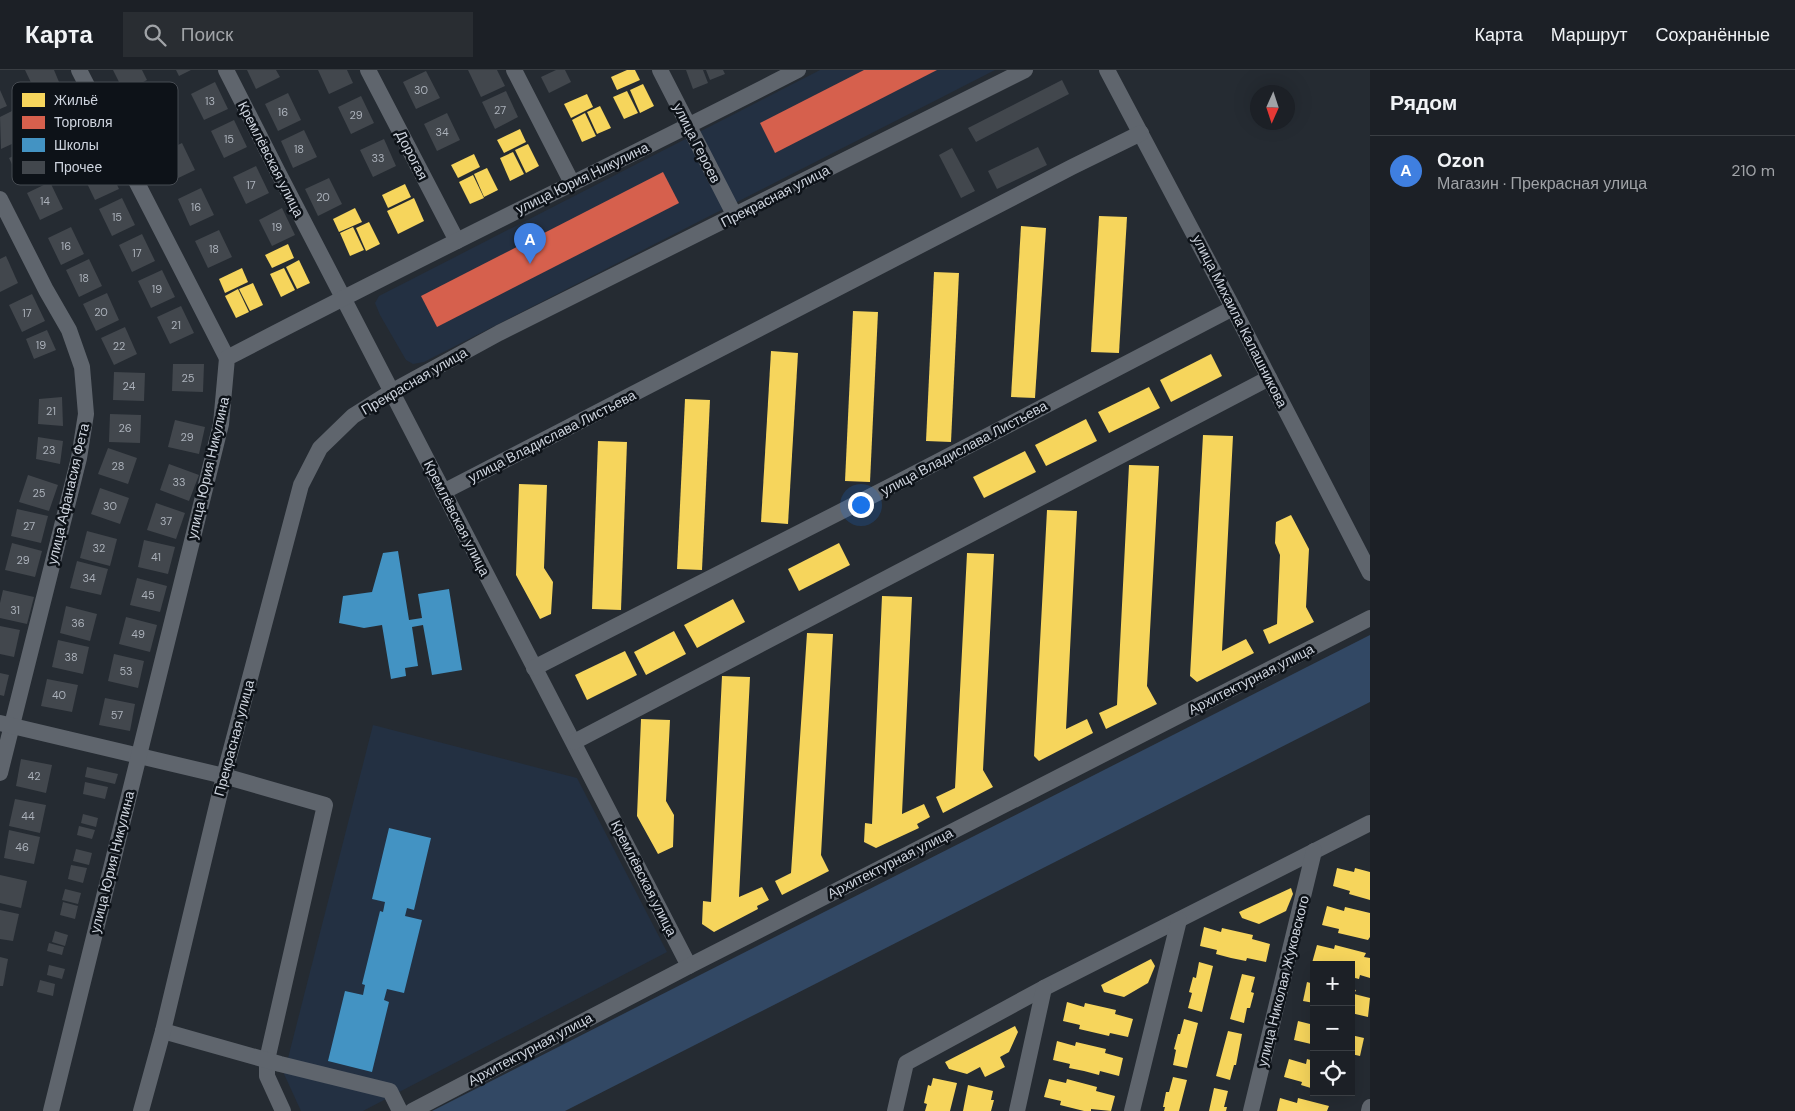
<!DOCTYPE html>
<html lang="ru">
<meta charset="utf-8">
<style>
:root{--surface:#1c2026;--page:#292d32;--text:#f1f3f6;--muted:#a0a3a7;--line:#3a3e43;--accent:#9399a2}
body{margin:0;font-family:"DM Sans",sans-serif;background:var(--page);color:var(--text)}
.controls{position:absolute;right:15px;bottom:15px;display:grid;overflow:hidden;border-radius:0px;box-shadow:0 5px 20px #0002}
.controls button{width:45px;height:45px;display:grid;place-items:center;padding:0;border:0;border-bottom:1px solid var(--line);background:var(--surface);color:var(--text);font:25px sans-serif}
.compass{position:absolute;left:1250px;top:15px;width:45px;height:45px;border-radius:50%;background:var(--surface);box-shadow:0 5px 20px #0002;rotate:183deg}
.you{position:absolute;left:860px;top:434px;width:18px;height:18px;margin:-12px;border:4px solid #fff;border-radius:50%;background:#1a73e8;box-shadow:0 0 0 8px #1a73e833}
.badge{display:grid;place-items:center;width:32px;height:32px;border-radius:50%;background:var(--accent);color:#fff;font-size:16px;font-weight:700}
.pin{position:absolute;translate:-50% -41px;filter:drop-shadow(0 1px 2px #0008)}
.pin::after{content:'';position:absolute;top:26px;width:18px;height:15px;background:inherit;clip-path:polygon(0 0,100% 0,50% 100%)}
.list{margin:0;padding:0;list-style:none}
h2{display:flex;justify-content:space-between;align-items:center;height:65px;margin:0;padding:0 20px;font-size:21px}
h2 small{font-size:16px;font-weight:400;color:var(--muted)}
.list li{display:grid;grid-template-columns:32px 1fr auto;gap:15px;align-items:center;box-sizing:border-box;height:70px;padding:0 20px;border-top:1px solid var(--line)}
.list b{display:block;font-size:19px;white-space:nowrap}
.list p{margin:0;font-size:16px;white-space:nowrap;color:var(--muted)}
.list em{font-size:16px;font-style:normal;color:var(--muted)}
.icon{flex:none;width:28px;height:28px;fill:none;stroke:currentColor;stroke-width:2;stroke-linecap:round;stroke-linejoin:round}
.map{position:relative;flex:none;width:1370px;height:1041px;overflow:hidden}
header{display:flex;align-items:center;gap:30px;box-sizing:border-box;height:70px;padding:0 25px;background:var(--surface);border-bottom:1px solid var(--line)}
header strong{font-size:24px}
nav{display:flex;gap:28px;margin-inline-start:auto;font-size:18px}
.search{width:350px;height:45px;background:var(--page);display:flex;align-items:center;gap:12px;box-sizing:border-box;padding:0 18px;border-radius:0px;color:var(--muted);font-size:19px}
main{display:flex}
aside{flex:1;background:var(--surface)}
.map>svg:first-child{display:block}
</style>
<header>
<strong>Карта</strong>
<div class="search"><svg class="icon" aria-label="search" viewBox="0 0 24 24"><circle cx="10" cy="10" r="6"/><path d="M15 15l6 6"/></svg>Поиск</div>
<nav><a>Карта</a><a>Маршрут</a><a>Сохранённые</a></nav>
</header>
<main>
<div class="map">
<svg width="1370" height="1041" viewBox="0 0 1370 1041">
<rect width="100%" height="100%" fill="#252b32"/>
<g fill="#233042">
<polygon points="820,0 995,0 424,292 413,294 406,290 380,245 375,233 379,226"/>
<polygon points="373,655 577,708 667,882 363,1041 301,1041 284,1004"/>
</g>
<polygon fill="#324864" points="1370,565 1370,632 565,1041 432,1041"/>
<g fill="#f6d55c">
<polygon points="627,0 635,0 640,10 617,20 611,7"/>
<polygon points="643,14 654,36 640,43 630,20"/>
<polygon points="627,21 638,43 624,49 613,27"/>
<polygon points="587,24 593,37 571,48 564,34"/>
<polygon points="600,36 611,58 597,64 587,42"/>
<polygon points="585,43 596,66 582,72 572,50"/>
<polygon points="520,59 526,72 504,83 497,70"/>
<polygon points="528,74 539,96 526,103 515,80"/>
<polygon points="513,82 524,104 510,111 500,88"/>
<polygon points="474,84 480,97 458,108 451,95"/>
<polygon points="487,98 498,120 484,127 474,104"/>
<polygon points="473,105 484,128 470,134 459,112"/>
<polygon points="405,114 411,127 388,138 382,125"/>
<polygon points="414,128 424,151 398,164 387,141"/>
<polygon points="355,138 362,152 339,162 333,149"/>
<polygon points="1099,146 1127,147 1119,283 1091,282"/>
<polygon points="369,152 380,174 366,181 356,158"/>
<polygon points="1021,156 1046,158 1035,328 1011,327"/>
<polygon points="353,157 364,180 350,186 340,163"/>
<polygon points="288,174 294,188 272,198 265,185"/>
<polygon points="299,190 310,213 297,219 286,197"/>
<polygon points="242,198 248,212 225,223 219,209"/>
<polygon points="284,198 295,220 281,227 270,204"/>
<polygon points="934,202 959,203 951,372 926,371"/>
<polygon points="253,213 263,235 250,241 239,219"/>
<polygon points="238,219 249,242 236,248 225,226"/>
<polygon points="853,241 878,242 870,412 845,411"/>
<polygon points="771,281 798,283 788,454 761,452"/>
<polygon points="1211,284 1222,306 1171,332 1160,310"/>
<polygon points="1149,317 1160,338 1109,363 1098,342"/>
<polygon points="685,329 710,330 702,500 677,499"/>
<polygon points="1086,349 1097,371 1046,396 1035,375"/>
<polygon points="1203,365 1233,366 1222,581 1246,569 1254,583 1197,612 1190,606"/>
<polygon points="598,371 627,372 621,540 592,539"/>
<polygon points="1025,381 1036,402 984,428 973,407"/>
<polygon points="1129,395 1159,396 1147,616 1157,634 1106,659 1099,643 1117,635"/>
<polygon points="519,414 547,415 544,498 553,512 551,544 540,549 516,505"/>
<polygon points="1047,440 1077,441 1066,659 1087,649 1093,663 1039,691 1034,686"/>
<polygon points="1291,445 1309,479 1306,537 1314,552 1269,574 1263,560 1277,554 1280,485 1275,473 1276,452"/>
<polygon points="839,473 850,495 799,521 788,499"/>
<polygon points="967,483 994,484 983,700 993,717 943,743 936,727 955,718"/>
<polygon points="882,526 912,527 902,744 924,734 930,747 917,754 919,758 876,778 864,772 865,753 872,754"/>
<polygon points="733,529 745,552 697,578 684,555"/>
<polygon points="674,561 686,584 646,605 634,582"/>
<polygon points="807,563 833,564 821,785 829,801 782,825 775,811 791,803"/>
<polygon points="625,581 637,605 587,630 575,605"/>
<polygon points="722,606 750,607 739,827 762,817 769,830 757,836 758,839 714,862 702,854 703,831 711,832"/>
<polygon points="641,649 670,650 666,731 674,745 673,777 658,784 637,746"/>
<polygon points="1337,798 1354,802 1355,798 1370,802 1370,830 1349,824 1350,821 1333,816"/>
<polygon points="1291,818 1293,824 1286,841 1259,854 1242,848 1239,842"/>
<polygon points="1327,836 1344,841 1345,837 1370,843 1370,867 1368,870 1338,863 1339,859 1322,855"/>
<polygon points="1204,857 1221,862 1222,858 1253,865 1252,869 1270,874 1266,892 1247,888 1246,891 1231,888 1216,884 1217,880 1200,876"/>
<polygon points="1317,875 1334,879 1335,875 1366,883 1364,887 1370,888 1370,908 1360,905 1359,909 1351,907 1351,895 1320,895 1312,893"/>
<polygon points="1151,889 1155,896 1148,913 1124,927 1104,922 1101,915"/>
<polygon points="1199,892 1213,896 1202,942 1188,938 1192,923 1189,922 1193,907 1196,908"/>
<polygon points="1242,904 1255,907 1251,922 1254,923 1250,938 1247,938 1244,953 1230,949"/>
<polygon points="1307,912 1314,914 1314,933 1303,931"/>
<polygon points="1351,919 1356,920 1354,924 1370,928 1368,947 1351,943"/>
<polygon points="1067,932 1084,937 1085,933 1116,940 1115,944 1133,949 1128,967 1110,963 1109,966 1079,959 1080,955 1063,951"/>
<polygon points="1184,949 1198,953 1187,998 1173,995 1176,980 1174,979 1178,964 1180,964"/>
<polygon points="1298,951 1314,955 1314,979 1310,978 1311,974 1294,970"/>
<polygon points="1015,956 1018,962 1009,982 1000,987 1005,997 985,1007 980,997 967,1004 949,999 945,992"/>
<polygon points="1228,961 1242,964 1236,995 1234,995 1230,1010 1216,1006"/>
<polygon points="1351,965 1364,968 1360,986 1351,984"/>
<polygon points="1057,971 1075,976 1076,972 1106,979 1105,983 1123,988 1119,1006 1100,1001 1099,1005 1084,1001 1069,998 1070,994 1053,990"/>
<polygon points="1289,989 1306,994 1307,989 1314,991 1314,1019 1301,1015 1302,1012 1284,1007"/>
<polygon points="1173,1007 1187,1010 1179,1041 1164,1041 1165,1037 1163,1037 1166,1022 1169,1022"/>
<polygon points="933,1008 957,1013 950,1041 925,1041 927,1034 924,1033 928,1015 931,1016"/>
<polygon points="1049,1009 1066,1013 1067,1009 1097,1017 1096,1021 1115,1026 1111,1041 1091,1039 1091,1041 1084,1041 1060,1035 1061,1031 1044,1027"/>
<polygon points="968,1015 993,1021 991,1030 994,1030 991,1041 963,1041"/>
<polygon points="1214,1018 1228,1021 1224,1037 1227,1037 1226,1041 1209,1041"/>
<polygon points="1280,1028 1297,1033 1298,1028 1329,1036 1327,1041 1277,1041"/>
</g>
<g fill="#d6604d">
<polygon points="864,0 937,0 775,83 760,53"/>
<polygon points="663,102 679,133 437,257 421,226"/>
</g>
<g fill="#4393c3">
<polygon points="398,481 409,550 422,548 418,524 449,519 462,600 432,605 423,555 412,557 418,596 405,598 406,606 391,609 382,555 364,558 339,553 343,526 372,522 383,483"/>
<polygon points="389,758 431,768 414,840 407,838 405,846 422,850 404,923 387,919 384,930 389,932 372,1002 328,991 345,921 363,925 365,915 362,914 380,841 383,842 385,832 372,829"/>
</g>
<g fill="#42474d">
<polygon points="25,0 54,0 59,12 36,23"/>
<polygon points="113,0 142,0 147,10 124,22"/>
<polygon points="176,0 191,0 179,6"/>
<polygon points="247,0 276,0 280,7 256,19"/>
<polygon points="318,0 347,0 353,13 329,24"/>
<polygon points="468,0 497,0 505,16 481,27"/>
<polygon points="556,0 565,0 571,12 549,23 541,7"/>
<polygon points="686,0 703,0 708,13 693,19"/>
<polygon points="706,0 723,0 725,4 710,10"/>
<polygon points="426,1 440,28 416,39 403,12"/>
<polygon points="1062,10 1069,24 976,72 968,58"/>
<polygon points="215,12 228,39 204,50 191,24"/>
<polygon points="0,20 7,36 0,39"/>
<polygon points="506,21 518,47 495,59 482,32"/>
<polygon points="288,23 301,50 278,61 265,34"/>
<polygon points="361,26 374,53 351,64 338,37"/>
<polygon points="12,41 25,68 1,79 0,47"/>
<polygon points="447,43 460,70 437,81 424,54"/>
<polygon points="234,50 247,77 224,88 211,61"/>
<polygon points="304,60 317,87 293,98 281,71"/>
<polygon points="384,69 396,96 373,107 360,80"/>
<polygon points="182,73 195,100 172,111 159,84"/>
<polygon points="33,77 46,104 22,115 9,88"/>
<polygon points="1038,77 1047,95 997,119 988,101"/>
<polygon points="952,78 975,121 961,128 939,85"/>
<polygon points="106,92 119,119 95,130 82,103"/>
<polygon points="256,96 269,123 246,134 233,107"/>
<polygon points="329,108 342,134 318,146 305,119"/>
<polygon points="50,112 63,139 40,150 27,123"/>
<polygon points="201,118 214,145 190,156 178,129"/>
<polygon points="122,128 135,155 112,166 99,139"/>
<polygon points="282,138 295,165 272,176 259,150"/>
<polygon points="71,157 84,184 61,195 48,168"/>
<polygon points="219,160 232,187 208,198 195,171"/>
<polygon points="142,164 155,191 132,202 119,175"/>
<polygon points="6,186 18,213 0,222 0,189"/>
<polygon points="89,189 102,216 79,227 66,200"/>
<polygon points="162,200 175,227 151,238 138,211"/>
<polygon points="107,223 119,250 96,261 83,234"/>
<polygon points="32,224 45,251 22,262 9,235"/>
<polygon points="181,236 194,263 170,274 157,247"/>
<polygon points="125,257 137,284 114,295 101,268"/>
<polygon points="47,260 56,280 34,289 26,269"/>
<polygon points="173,294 204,294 203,322 172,321"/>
<polygon points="114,302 145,303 144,331 113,330"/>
<polygon points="62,327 63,356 38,354 39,329"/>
<polygon points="110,344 141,345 140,373 109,372"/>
<polygon points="175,350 205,357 199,384 168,377"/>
<polygon points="38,367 63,371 60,394 36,389"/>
<polygon points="108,378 137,388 128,414 98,404"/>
<polygon points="169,394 199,405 189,431 160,420"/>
<polygon points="28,405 58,415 49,441 19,432"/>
<polygon points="100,418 129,428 120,454 91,444"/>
<polygon points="156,433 185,443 176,469 147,460"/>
<polygon points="17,439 48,446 41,473 11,466"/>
<polygon points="87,461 117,469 110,496 80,488"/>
<polygon points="144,470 175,477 168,504 138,497"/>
<polygon points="12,473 42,481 35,507 5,500"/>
<polygon points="77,491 108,499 101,525 70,518"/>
<polygon points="137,508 167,516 160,542 130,535"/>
<polygon points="3,520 34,527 27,554 0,548 0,533"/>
<polygon points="66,536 97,544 90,571 60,563"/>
<polygon points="126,547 157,555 150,582 119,574"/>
<polygon points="0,556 20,560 14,587 0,584"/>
<polygon points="58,570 89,577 83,604 52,597"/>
<polygon points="114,584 144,591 138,618 108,611"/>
<polygon points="0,603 9,605 4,626 0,625"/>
<polygon points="47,609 78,615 72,642 41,636"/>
<polygon points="105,628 135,634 130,661 99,655"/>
<polygon points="21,689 52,695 46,723 16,716"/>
<polygon points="87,697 118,704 115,714 85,707"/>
<polygon points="85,712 108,717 105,729 83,724"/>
<polygon points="15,729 46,735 40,763 9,756"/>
<polygon points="83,744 98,748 96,757 81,753"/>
<polygon points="79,756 95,760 92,769 77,765"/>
<polygon points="9,760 40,767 34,794 4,788"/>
<polygon points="76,779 92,783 89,795 73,791"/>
<polygon points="71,795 87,798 83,813 68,809"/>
<polygon points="0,805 27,811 21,838 0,833"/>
<polygon points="65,819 81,823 78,834 62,830"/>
<polygon points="63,832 78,836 75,849 60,845"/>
<polygon points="0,840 19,844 13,871 0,869"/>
<polygon points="55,861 68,865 65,876 52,872"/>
<polygon points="49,873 64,877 62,885 47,881"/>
<polygon points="0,887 8,889 3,916 0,916"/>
<polygon points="49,895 65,899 62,909 47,905"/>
<polygon points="40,910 55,914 53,926 37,922"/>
</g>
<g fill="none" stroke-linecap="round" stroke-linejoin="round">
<g stroke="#5f656d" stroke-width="16">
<polyline points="79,0 227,288"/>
<path d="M226,0C378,300 536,597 689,896"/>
<polyline points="368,0 457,171"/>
<polyline points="514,0 572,113"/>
<polyline points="660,0 735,146"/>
<polyline points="1107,0 1233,238 1370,503"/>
<polyline points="0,129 46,220 69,260 82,297 86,344 79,388 0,703"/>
<polyline points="443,422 1072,97 1141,63"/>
<polyline points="534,598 893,415 1233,238"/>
<polyline points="0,653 224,706 325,735 267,990 267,1006 283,1041"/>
<polyline points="574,672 1269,308"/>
<polyline points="163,961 280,994 390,1021 400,1041"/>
<path d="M51,1041L221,354L227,288C416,189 609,97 798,0"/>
<polyline points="141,1041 163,961 224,706 301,415 320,378 353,346 391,322 499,263 1025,0"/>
<polyline points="412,1041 689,896 1370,548"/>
<polyline points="895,1041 906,993 1044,918 1370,753"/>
<polyline points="1017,1041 1044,918"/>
<polyline points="1132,1041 1179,850"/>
<polyline points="1251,1041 1314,781"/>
<polyline points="1369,1041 1370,1037"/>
</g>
</g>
<g text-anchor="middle" stroke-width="5" stroke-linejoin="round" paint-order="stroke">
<g font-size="11" fill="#abb1ba">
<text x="421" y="24">30</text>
<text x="210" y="35">13</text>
<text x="500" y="44">27</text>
<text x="283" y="46">16</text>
<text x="356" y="49">29</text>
<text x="442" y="66">34</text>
<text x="229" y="73">15</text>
<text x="299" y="83">18</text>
<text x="378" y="92">33</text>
<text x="251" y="119">17</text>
<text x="323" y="131">20</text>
<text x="45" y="135">14</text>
<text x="196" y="141">16</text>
<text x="117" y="151">15</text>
<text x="277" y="161">19</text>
<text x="66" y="180">16</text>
<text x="214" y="183">18</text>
<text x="137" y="187">17</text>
<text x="84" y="212">18</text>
<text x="157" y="223">19</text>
<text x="101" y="246">20</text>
<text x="27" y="247">17</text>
<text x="176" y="259">21</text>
<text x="41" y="279">19</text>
<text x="119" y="280">22</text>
<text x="188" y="312">25</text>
<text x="129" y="320">24</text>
<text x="51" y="345">21</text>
<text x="125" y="362">26</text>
<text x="187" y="371">29</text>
<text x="49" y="384">23</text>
<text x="118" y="400">28</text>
<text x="179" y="416">33</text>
<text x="39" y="427">25</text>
<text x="110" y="440">30</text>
<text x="166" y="455">37</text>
<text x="29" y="460">27</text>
<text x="99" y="482">32</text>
<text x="156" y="491">41</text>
<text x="23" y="494">29</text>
<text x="89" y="512">34</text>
<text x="148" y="529">45</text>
<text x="15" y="544">31</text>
<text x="78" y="557">36</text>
<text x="138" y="568">49</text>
<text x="71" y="591">38</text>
<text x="126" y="605">53</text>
<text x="59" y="629">40</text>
<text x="117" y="649">57</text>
<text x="34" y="710">42</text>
<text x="28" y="750">44</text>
<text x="22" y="781">46</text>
</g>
<g font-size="14" fill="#ced4de" stroke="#0d1218">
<text transform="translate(697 73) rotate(63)" y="5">улица Героев</text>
<text transform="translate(412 85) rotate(63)" y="5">Дорогая</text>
<text transform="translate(271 89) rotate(63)" y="5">Кремлёвская улица</text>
<text transform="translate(582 108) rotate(-26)" y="5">улица Юрия Никулина</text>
<text transform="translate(775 126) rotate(-27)" y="5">Прекрасная улица</text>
<text transform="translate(1240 251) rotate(63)" y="5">улица Михаила Калашникова</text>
<text transform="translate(414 311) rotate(-30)" y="5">Прекрасная улица</text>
<text transform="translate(552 366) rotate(-27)" y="5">улица Владислава Листьева</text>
<text transform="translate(964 378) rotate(-28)" y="5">улица Владислава Листьева</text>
<text transform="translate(208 398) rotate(-77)" y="5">улица Юрия Никулина</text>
<text transform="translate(68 424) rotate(-77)" y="5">улица Афанасия Фета</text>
<text transform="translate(457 448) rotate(63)" y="5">Кремлёвская улица</text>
<text transform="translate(1251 609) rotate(-27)" y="5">Архитектурная улица</text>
<text transform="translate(234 668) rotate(-75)" y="5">Прекрасная улица</text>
<text transform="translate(112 792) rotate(-76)" y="5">улица Юрия Никулина</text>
<text transform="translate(890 793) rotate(-27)" y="5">Архитектурная улица</text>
<text transform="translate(644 808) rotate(63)" y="5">Кремлёвская улица</text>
<text transform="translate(1283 911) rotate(-76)" y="5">улица Николая Жуковского</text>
<text transform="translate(530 979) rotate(-28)" y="5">Архитектурная улица</text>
</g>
</g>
<rect x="12" y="12" width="166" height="103" rx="8" fill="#0d1218" stroke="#474c53" stroke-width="1"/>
<rect x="22" y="23" width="23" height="14" fill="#f6d55c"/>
<rect x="22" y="46" width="23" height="13" fill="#d6604d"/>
<rect x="22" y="68" width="23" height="14" fill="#4393c3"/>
<rect x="22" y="91" width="23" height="13" fill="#42474d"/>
<g font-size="14" fill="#ced4de">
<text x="54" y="35">Жильё</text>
<text x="54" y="57">Торговля</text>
<text x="54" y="80">Школы</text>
<text x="54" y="102">Прочее</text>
</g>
</svg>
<div class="controls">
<button>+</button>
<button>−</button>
<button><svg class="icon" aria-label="locate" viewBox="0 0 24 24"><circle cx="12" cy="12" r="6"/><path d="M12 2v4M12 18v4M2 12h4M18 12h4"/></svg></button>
</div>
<svg class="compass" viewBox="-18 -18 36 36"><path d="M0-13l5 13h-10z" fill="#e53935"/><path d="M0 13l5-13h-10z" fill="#a0a3a7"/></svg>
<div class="you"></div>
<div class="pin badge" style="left:530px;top:194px;background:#3f7fe0">A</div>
</div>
<aside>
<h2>Рядом<small></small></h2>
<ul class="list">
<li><span class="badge" style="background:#3f7fe0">A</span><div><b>Ozon</b><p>Магазин · Прекрасная улица</p></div><em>210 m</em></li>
</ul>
</aside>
</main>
